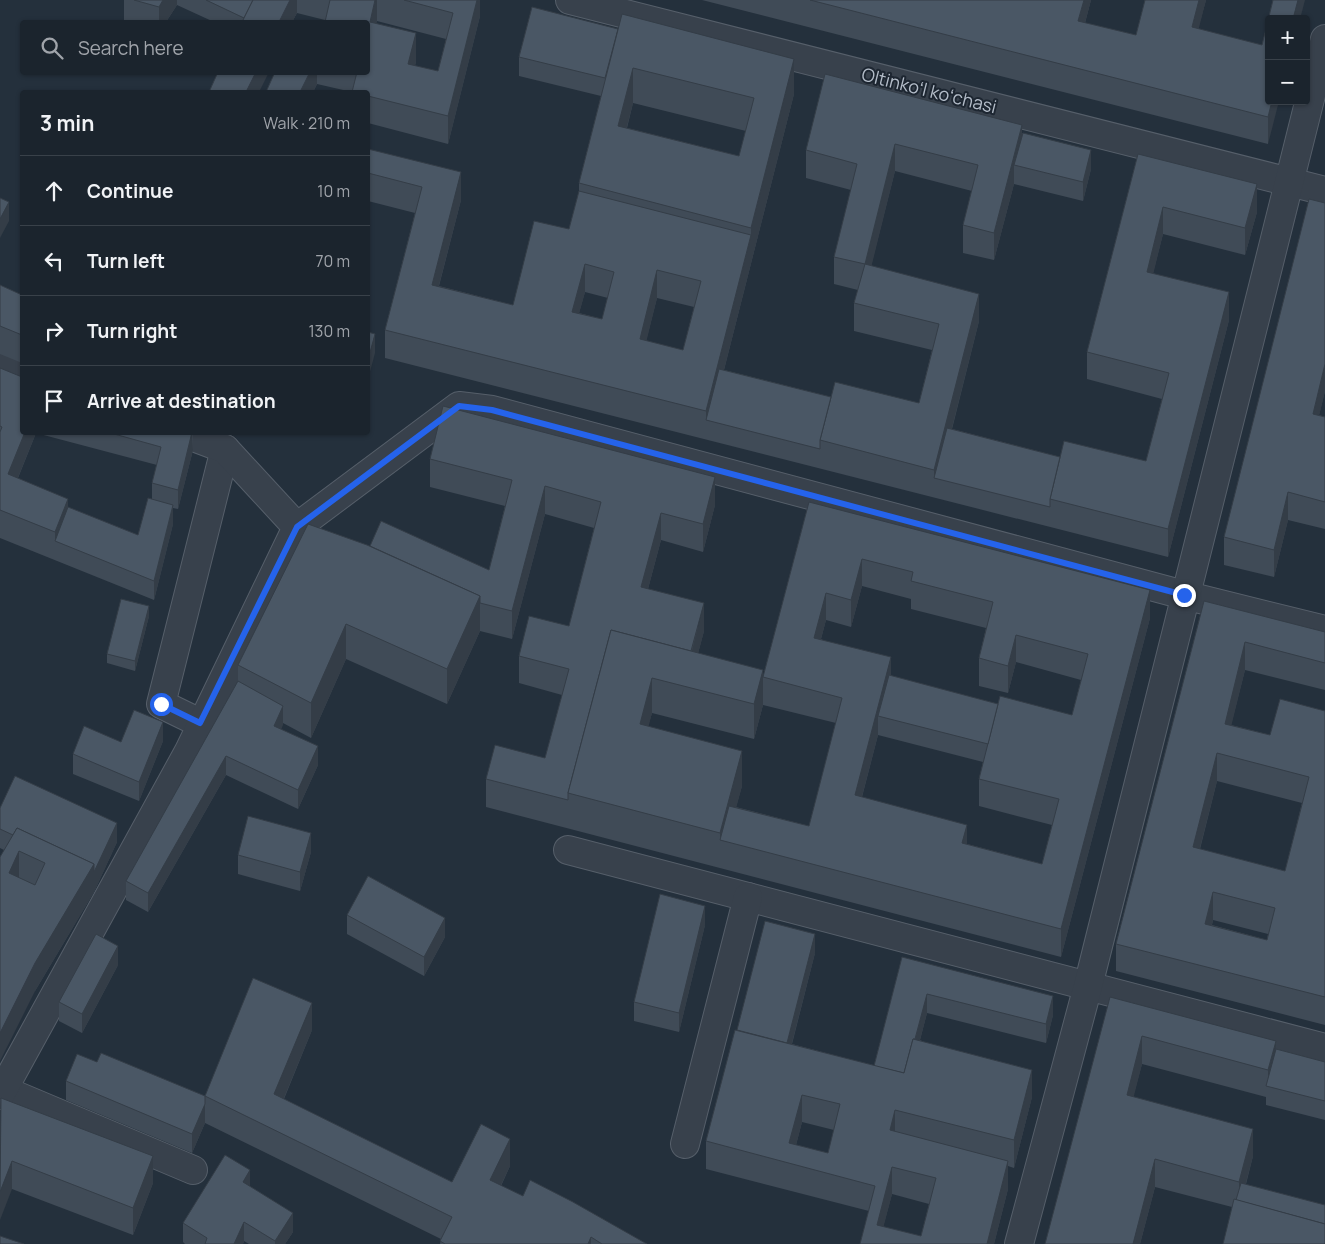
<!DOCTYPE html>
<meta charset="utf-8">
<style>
:root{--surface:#1b242d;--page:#242c35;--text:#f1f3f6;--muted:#a0a4aa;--line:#394149}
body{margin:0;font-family:Manrope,sans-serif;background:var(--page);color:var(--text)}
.controls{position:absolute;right:15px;top:15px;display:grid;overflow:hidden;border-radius:5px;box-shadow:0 1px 4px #0004}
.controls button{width:45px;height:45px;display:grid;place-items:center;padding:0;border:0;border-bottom:1px solid var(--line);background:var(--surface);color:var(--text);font:25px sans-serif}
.stop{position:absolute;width:15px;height:15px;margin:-11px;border:4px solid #2563eb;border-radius:50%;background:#fff}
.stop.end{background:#2563eb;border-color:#fff;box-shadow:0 1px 5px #0008}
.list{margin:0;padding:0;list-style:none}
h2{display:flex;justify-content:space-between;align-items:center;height:65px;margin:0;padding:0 20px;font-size:21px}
h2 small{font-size:16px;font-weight:400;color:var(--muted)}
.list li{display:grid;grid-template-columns:32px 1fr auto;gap:15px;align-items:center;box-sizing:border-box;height:70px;padding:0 20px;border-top:1px solid var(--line)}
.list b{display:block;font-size:19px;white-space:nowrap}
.list em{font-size:16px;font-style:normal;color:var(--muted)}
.icon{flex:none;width:28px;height:28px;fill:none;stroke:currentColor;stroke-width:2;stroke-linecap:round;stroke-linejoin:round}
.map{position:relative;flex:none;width:1325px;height:1244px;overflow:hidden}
.search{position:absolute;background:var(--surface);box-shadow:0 1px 4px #0004;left:20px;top:20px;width:350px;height:55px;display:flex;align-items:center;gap:12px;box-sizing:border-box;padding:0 18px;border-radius:5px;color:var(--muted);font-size:19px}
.panel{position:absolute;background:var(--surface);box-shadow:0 1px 4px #0004;left:20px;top:90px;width:350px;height:345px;border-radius:5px}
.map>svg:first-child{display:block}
</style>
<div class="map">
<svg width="1325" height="1244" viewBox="0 0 1325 1244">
<rect width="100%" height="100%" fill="#24303c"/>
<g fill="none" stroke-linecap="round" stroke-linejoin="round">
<g stroke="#565f6a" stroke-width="30">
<g id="minor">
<polyline points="570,0 1325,191"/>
<polyline points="0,364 22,373"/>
<polyline points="297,527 459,406 492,410 1184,595 1325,630"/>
<polyline points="200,723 161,704 225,449"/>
<polyline points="568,850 1325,1048"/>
<polyline points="3,1090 193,1170"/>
<polyline points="0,1095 189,751 297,527 225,449 180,432"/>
<polyline points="685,1144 748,897"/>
<polyline points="1019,1244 1088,986 1325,39"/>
</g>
</g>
<use href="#minor" stroke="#38414c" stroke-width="28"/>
</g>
<g fill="#404b57" fill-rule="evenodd">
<path d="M124,0H480V16L448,144L368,123V92H352L317,84L313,92H266L275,72H368L325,20L297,13L292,22H214L177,5L166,22H124ZM377,21L446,39L438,71L415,66L416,61L376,23Z"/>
<polygon points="702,0 1091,0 1085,23 1136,35 1145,0 1206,0 1198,29 1262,45 1273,0 1268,144"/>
<path d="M532,7L794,94L724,370L831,397L919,403L932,350L854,331V303L858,290L834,284V257L851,190L806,178V150L1022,133L1091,169L1083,201L1014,184L994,260L963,253V225L972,191L895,171L871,266L979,321L952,429L1060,457L1146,461L1162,399L1087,379V352L1138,154L1257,212L1245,255L1163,234L1153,273L1229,320L1168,557L385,358V330L415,213L368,201V149L461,200L439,286L513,305L569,229L579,191V183L601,96L519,76V57ZM633,103L746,131L739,156L627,128ZM585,292L608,298L602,319L579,313ZM657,298L694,307L683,350L646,341Z"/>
<polygon points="1325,203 1325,391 1319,415 1325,417 1325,529 1288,520 1274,577 1224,565 1224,537"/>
<polygon points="0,285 22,295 22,363 0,354"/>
<path d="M0,368L22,432H193V450L178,509L173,508V524L154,600L0,538ZM36,433L157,465L152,483V499L138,535L68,507L18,478Z"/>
<path d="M430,459L715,505L703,552L661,540L648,589L704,631L698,653L763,705L754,739L652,713L648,726L742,786L736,807L809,826L836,723L763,705V677L809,502L1150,618L1061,957L486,807V779L545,758L562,695L519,683V656L569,626L594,528L545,514L512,639L480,631L447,704L346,659L311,738L283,723L281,729L318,765L298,809L226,775L148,912L126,900V881L238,681V665L370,546L489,570L505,506L430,487ZM862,586L911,599V609L986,628L979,658V686L1008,693L1016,662L1081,680L1072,715L998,704L891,676L821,639L826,620L851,627ZM878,735L983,762L979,779V806L1052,825L1042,864L967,844L862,797Z"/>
<path d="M1204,601L1325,632V690L1245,670L1231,725L1270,735L1325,711V1025L1116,971V944ZM1217,781L1302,803L1285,871L1200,849ZM1213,920L1268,934L1267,940L1212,925Z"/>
<polygon points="149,616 135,671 107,663 107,654"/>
<polygon points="163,741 139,801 73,774 73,754 121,742"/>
<polygon points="0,808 117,842 94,892 35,991 4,850 0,848"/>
<polygon points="311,852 300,891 238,874 238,855"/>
<polygon points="347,915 445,937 424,976 347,934"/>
<polygon points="705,925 679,1032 634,1021 634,1002"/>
<path d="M815,953L792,1044L874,1066L902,957L1053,1015L1046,1043L927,1013L920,1040L1032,1097L1014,1168L1008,1166V1189L994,1244H860L869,1211L706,1169V1141L737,1030ZM802,1122L834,1130L828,1153L796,1145ZM892,1194L929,1204L921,1236L883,1227Z"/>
<polygon points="118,965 82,1033 59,1021 59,1002"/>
<polygon points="1110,997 1276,1049 1325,1062 1325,1120 1266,1105 1266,1097 1142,1064 1133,1097 1253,1156 1246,1184 1232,1207 1155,1187 1140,1244"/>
<polygon points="312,1030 284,1099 452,1182 510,1166 501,1186 523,1196 647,1244 440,1244 441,1239 205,1123 192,1153 66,1100 66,1081 97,1062 205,1096"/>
<polygon points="0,1099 153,1183 133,1235 12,1189"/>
<polygon points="250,1187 293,1232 285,1244 249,1244 244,1241 243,1244 185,1244 183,1242 183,1223"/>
</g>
<g fill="#343d47">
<polygon points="163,0 177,0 177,5 166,22 159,22 159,7"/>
<polygon points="290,0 297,0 297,13 292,22 279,22"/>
<polygon points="375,0 377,0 377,21 370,49 370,22"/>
<polygon points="477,0 480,0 480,16 448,144 448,116"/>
<polygon points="1084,0 1091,0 1078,49 1078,21"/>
<polygon points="1199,0 1206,0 1192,55 1192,27"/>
<polygon points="1298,0 1305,0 1300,19 1293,19"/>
<polygon points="416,33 416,61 408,92 408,64"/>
<polygon points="794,59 794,94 711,421 706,420 706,411 751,235 751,228"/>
<polygon points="633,68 633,103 618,161 618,126"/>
<polygon points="256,72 269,72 259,92 246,92"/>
<polygon points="310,72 317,72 317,84 313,92 300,92"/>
<polygon points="1272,101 1279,101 1268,144 1268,117"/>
<polygon points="1022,125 1022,152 1014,165 1014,184 994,260 994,233"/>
<polygon points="895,144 895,171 865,292 865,264"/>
<polygon points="1091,150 1091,169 1083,201 1083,182"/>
<polygon points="461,172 461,200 432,312 432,285"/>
<polygon points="1257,184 1257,212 1245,255 1245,228"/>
<polygon points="9,202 9,221 0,238 0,219"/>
<polygon points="1163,207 1163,234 1147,299 1147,272"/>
<polygon points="585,264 585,292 572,339 572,312"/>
<polygon points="657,270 657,298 640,367 640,339"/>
<polygon points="1229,292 1229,320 1168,557 1168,529"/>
<polygon points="979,294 979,321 939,479 934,478 934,470"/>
<polygon points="375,334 375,353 368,379 368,360"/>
<polygon points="1325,364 1325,391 1313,441 1313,414"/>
<polygon points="25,432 36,432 36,433 8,502 8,474"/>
<polygon points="192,432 193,450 178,509 178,490"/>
<polygon points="715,477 715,505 703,552 703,524"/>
<polygon points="545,486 545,514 512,639 512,611"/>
<polygon points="1288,492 1288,520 1274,577 1274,550"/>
<polygon points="68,499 68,526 55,541 55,532"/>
<polygon points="173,505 173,524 154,600 154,581"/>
<polygon points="661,513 661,540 641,615 641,587"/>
<polygon points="862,559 862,586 851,627 851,600"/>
<polygon points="1150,590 1150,618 1061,957 1061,929"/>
<polygon points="826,593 826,620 814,665 814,638"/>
<polygon points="480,596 480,631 447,704 447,669"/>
<polygon points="704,603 704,631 690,685 690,658"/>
<polygon points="149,606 149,616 135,671 135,661"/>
<polygon points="346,624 346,659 311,738 311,703"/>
<polygon points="1016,635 1016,662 1008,693 1008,666"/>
<polygon points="1245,642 1245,670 1225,751 1225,724"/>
<polygon points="891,657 891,685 878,716 878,735 855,823 855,795"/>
<polygon points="763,670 763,705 754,739 754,704"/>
<polygon points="652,678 652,713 640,759 640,724"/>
<polygon points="283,706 283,725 274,745 274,726"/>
<polygon points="163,722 163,741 139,801 139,782"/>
<polygon points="318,746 318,765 298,809 298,790"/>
<polygon points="742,751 742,786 727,842 720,840 720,833"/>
<polygon points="1217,753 1217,781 1193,875 1193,847"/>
<polygon points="226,756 226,775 148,912 148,893"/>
<polygon points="117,823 117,842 94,892 35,991 0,1061 0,1033 35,963"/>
<polygon points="967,825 967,852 962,843"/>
<polygon points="311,833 311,852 300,891 300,872"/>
<polygon points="19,851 19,878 9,873"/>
<polygon points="1213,892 1213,920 1205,951 1205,924"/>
<polygon points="705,906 705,925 679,1032 679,1013"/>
<polygon points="445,918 445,937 424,976 424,957"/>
<polygon points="815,934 815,953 785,1070 785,1051"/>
<polygon points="118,946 118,965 82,1033 82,1014"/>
<polygon points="927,994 927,1013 904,1101 904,1082"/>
<polygon points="1053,996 1053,1015 1046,1043 1046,1024"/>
<polygon points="312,1003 312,1030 274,1122 274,1094"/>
<polygon points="1142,1036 1142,1064 1127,1123 1127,1095"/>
<polygon points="1276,1041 1276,1068 1268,1086 1268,1070"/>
<polygon points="1032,1070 1032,1097 1014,1168 1014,1140"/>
<polygon points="802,1095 802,1122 791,1164 789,1143"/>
<polygon points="205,1104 205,1123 192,1153 192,1134"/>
<polygon points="895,1110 895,1137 890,1130"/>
<polygon points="1253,1129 1253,1156 1239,1209 1239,1182"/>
<polygon points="510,1139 510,1166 490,1208 490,1180"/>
<polygon points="153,1156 153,1183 133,1235 133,1208"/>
<polygon points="1155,1159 1155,1187 1140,1244 1133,1244"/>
<polygon points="12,1161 12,1189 0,1220 0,1192"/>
<polygon points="1008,1161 1008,1189 994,1244 987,1244"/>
<polygon points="892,1167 892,1194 879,1244 877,1225"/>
<polygon points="250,1170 250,1189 243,1182"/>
<polygon points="293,1213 293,1232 285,1244 275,1244 275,1241"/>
<polygon points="244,1222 244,1241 243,1244 234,1244"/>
<polygon points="591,1237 591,1244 588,1244"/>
</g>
<g fill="#4a5765" stroke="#343d47" fill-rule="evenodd">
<polygon points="134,0 163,0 159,7"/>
<polygon points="206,0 253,0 244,18"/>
<polygon points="253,0 290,0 279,22 242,22"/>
<polygon points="330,0 375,0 370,22 416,33 408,64 438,71 453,13 404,0 477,0 448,116 368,96 368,92 352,92 357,72 368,72 368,22 325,22"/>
<polygon points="810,0 1084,0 1078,21 1136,35 1145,0 1199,0 1192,27 1262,45 1273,0 1298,0 1293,19 1269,19 1269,101 1272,101 1268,117"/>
<polygon points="532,7 618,29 605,78 519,57"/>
<path d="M622,14L794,59L751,228L579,183ZM633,68L754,98L739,156L618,126Z"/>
<polygon points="218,72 256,72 246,92 209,92"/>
<polygon points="275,72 310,72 300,92 266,92"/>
<polygon points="825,74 1022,125 994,233 963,225 978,165 895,144 865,264 834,257 857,164 806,150"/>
<polygon points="1023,133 1091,150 1083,182 1014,165"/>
<path d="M368,149L461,172L432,285L513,305L534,221L569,229L579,191L751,235L706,411L385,330L422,187L368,173ZM585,264L614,272L602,319L572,312ZM657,270L701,281L683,350L640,339Z"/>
<polygon points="1138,154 1257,184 1245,228 1163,207 1147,272 1229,292 1168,529 1050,499 1064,441 1146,461 1169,373 1087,352"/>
<polygon points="0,198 9,202 0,219"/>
<polygon points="1309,199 1325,203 1325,364 1313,414 1325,417 1325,502 1288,492 1274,550 1224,537"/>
<polygon points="865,264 979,294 934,470 820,440 835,382 919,403 939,324 854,303"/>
<polygon points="0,285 22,295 22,335 0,326"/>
<polygon points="368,332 375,334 368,360"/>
<polygon points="0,368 22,377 22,432 25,432 8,474 68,499 55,532 0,510 0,432 2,427 0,426"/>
<polygon points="719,369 831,397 820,440 820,449 706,420"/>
<polygon points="443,406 715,477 703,524 661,513 641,587 704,603 691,651 611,630 568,793 568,800 486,779 495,745 545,758 569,669 519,656 529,616 569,626 601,502 545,486 512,611 480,603 480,596 370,546 381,521 489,570 512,480 430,459"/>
<polygon points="947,428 1060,457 1050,499 1050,507 934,478"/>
<polygon points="107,432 192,432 178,490 152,483 161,447"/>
<polygon points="148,498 173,505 154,581 55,541 68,507 138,535"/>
<path d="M809,502L1150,590L1061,929L720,840L729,806L809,826L842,698L763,677ZM862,559L913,572L911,581L993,602L979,658L1008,666L1016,635L1088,654L1072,715L1000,696L979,779L1059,799L1042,864L962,843L967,825L855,795L891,657L814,638L826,593L851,600Z"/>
<polygon points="308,524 367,545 480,596 447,669 346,624 311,703 238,665"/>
<polygon points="121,599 149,606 135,661 107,654"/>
<path d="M1204,601L1325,632V663L1245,642L1225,724L1270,735L1280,699L1325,711V997L1116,944ZM1217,753L1309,777L1285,871L1193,847ZM1213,892L1275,908L1267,940L1205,924Z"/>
<polygon points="611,630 763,670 754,704 652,678 640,724 742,751 720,833 568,793"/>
<polygon points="889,675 998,704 988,744 878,716"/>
<polygon points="238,681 283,706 274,726 318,746 298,790 226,756 148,893 126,881"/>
<polygon points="134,710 163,722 139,782 73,754 84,726 121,742"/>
<polygon points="15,776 117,823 94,872 94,864 17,828 13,835 0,829 0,808"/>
<polygon points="248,816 311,833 300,872 238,855"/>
<path d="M17,828L94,864L35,963L0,1033V857ZM19,851L45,863L35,885L9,873Z"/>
<polygon points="368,876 445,918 424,957 347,915"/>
<polygon points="660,894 705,906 679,1013 634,1002"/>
<polygon points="765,921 815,934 787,1043 737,1030"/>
<polygon points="96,934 118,946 82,1014 59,1002"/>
<polygon points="902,957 1053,996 1046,1024 927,994 915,1039 913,1039 904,1073 874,1066"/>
<polygon points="253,978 312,1003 274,1094 452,1182 481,1124 510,1139 490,1180 523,1196 530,1180 573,1202 647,1244 602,1244 591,1237 588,1244 445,1244 440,1241 452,1217 205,1096"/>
<polygon points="1110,997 1276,1041 1268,1070 1142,1036 1127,1095 1253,1129 1239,1182 1155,1159 1133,1244 1045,1244"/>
<path d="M735,1030L904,1073L913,1039L1032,1070L1014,1140L895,1110L890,1130L1008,1161L987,1244H860L875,1186L706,1141ZM802,1095L840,1104L828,1153L789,1143ZM892,1167L936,1178L921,1236L877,1225Z"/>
<polygon points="1276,1049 1325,1062 1325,1101 1266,1086"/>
<polygon points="101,1053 205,1096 205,1104 192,1134 66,1081 77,1054 97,1062"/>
<polygon points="1,1098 153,1156 133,1208 12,1161 0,1192"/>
<polygon points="225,1155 250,1170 243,1182 293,1213 275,1241 244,1222 234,1244 205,1244 207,1238 183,1223"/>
<polygon points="1241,1183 1325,1205 1325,1224 1236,1200"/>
<polygon points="1234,1199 1325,1224 1325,1244 1223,1244"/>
<polygon points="0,1236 24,1244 0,1244"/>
</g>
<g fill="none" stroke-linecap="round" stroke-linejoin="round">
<polyline stroke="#2563eb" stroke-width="6" points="161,704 200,723 297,527 459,406 492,410 1184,595"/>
</g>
<g text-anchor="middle" stroke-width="4" stroke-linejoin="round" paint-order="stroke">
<g font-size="18" fill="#b3bcc8" stroke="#1d2631">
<text transform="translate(929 91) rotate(14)" y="6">Oltinkoʻl koʻchasi</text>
</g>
</g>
</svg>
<div class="controls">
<button>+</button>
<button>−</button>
</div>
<div class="stop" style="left:161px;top:704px"></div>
<div class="stop end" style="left:1184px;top:595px"></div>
<div class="search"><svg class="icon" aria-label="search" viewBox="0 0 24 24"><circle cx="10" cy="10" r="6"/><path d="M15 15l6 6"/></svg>Search here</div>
<section class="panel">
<h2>3 min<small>Walk · 210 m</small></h2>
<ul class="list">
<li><svg class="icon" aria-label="ahead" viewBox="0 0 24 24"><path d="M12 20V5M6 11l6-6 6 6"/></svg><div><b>Continue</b></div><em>10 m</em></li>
<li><svg class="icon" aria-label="left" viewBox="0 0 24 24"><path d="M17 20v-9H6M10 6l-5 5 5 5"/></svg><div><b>Turn left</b></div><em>70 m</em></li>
<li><svg class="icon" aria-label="right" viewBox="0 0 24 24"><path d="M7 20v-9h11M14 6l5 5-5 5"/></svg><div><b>Turn right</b></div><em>130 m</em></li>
<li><svg class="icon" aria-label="arrive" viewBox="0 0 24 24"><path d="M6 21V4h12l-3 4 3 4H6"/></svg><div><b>Arrive at destination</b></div></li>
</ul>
</section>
</div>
